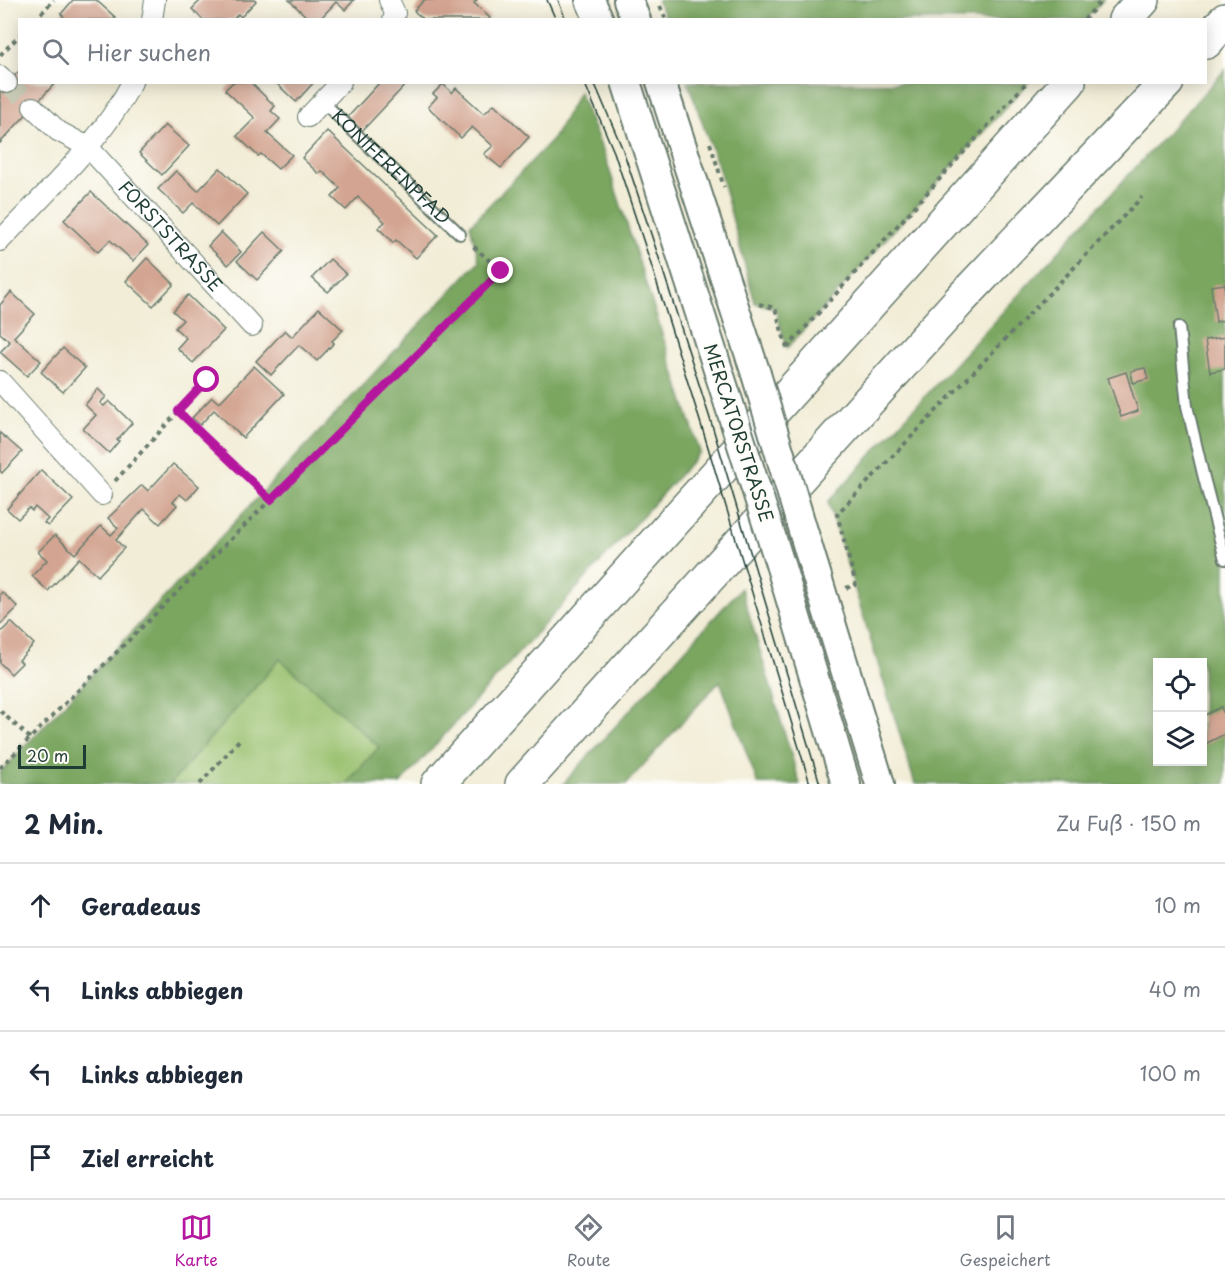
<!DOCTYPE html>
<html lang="de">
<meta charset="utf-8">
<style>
:root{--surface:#fff;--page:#f6f6f7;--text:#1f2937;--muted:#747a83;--line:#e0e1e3;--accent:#b5179e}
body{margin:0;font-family:"Playpen Sans",sans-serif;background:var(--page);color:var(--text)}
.controls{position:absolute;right:18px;bottom:18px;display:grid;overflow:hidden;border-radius:0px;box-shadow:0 3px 15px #0003}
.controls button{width:54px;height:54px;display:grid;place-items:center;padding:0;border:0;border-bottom:2px solid var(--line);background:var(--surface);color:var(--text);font:30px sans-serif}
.scale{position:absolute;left:18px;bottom:15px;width:68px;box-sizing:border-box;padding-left:6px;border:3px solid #1f3d34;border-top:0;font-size:16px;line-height:21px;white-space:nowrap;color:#1f3d34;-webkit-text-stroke:4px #fdfcf7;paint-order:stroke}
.stop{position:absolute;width:18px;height:18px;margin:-14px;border:4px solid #b5179e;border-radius:50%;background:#fff}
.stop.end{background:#b5179e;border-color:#fff;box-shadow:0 2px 6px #0008}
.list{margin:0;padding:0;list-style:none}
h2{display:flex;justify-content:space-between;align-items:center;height:78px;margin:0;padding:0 24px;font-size:26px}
h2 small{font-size:20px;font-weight:400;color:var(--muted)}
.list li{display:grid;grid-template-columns:39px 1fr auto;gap:18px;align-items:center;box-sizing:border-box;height:84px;padding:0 24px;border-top:2px solid var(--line)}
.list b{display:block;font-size:22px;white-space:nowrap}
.list em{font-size:20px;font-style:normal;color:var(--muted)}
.icon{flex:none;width:33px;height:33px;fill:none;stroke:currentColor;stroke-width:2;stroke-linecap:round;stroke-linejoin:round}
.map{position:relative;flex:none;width:1225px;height:784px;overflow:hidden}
.search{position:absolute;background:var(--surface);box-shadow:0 3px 15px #0003;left:18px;right:18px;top:18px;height:66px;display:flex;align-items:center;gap:15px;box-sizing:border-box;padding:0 21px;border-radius:0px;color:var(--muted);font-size:22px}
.sheet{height:414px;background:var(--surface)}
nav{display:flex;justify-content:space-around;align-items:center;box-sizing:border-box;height:84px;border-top:2px solid var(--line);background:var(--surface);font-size:16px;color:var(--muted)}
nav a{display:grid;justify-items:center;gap:3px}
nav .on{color:var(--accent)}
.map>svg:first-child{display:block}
</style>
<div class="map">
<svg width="1225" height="784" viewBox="0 0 1225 784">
<rect width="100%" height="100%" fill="#fdfcf7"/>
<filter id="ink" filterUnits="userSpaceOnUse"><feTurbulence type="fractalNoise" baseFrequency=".0167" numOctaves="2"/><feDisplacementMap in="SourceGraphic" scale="12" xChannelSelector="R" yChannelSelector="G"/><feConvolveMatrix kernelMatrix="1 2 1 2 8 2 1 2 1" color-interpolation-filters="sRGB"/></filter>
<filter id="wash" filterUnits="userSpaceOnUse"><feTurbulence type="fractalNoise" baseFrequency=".008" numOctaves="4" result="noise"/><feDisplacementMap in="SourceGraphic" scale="24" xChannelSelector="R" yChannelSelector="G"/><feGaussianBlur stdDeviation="1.35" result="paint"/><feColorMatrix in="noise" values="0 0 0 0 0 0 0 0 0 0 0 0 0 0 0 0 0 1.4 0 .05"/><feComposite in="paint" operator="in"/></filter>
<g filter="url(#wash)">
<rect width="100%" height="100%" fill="#f2edd7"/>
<polygon fill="#98c06d" stroke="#5c7e50" stroke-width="1.5" points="280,659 380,747 346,784 170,784"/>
<g fill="#7aa660" stroke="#4c724a" stroke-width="1.5" fill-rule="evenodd">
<polygon points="657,0 1103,0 1085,20 666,20"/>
<path d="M1225,70V784H915L828,502ZM1158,662H1202V762H1158Z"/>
<polygon points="688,83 688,82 1028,83 787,348 775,308 755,303 719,169"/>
<polygon points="579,92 605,156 700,452 400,784 346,784 379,747 280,659 170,784 0,784 0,773 479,261 470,225 553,139"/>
<polygon points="741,588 800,784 758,784 720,681 626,784 563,784"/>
</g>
<g id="blocks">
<g fill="#d3a491">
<polygon points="73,0 96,0 116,18 115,20 67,20 61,14"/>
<polygon points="201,0 255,0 256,1 241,17 238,14 233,20 203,20 192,9"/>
<polygon points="289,0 354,0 345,10 336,2 319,20 310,20"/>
<polygon points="424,0 477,0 474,3 490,18 488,20 424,20 414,11"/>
<polygon points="20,70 20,82 56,82 0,143 0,91"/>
<polygon points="233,82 250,82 275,106 271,111 280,119 267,133 292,155 278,169 261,154 258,156 237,136 255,118 225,90"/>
<polygon points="275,82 314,82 296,102"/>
<polygon points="380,82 408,82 362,131 348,117"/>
<polygon points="443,84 452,93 456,88 484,114 494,104 529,137 501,168 484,154 493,146 472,127 461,138 428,107 437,97 433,94"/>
<polygon points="165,125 189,146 162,175 139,153"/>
<polygon points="327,131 438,235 416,258 396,240 393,243 390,241 391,240 378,228 385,222 358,197 346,210 332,197 340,188 322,171 319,174 302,158"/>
<polygon points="220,168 247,194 217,226 193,203 183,213 158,189 176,171 198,191"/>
<polygon points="91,192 148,245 133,261 110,240 98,252 64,220"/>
<polygon points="221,232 241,252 228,265 208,246"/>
<polygon points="264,232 284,251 257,280 237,261"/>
<polygon points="147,258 174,284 153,306 126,281"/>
<polygon points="330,259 346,274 328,292 312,278"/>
<polygon points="1225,284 1225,320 1216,322 1211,286"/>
<polygon points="11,292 35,314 14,337 41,361 27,376 0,352 10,342 0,333 0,305"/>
<polygon points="188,295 224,330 193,363 177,348 186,338 175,328 183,320 173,311"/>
<polygon points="319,308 343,330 332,341 334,343 317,361 299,345 271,375 256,361 285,330 292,337"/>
<polygon points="1225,337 1225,369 1210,372 1205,340"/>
<polygon points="63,348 85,368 63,392 41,372"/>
<polygon points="254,366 284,394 243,438 214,410 200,425 192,418 212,397 219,403"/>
<polygon points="1145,368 1148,379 1133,383 1131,371"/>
<polygon points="1126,372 1138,411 1121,417 1108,378"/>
<polygon points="98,389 106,397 100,403 104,406 109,401 132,423 117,440 119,441 109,453 83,429 96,415 85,405"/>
<polygon points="0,433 22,452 2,473 0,471"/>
<polygon points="173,464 199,486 187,500 180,494 173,502 177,505 160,524 144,509 116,540 124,548 98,576 79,558 48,591 32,576 47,560 38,552 55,535 75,554 101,526 111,535 118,528 108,518 142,485 148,491"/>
<polygon points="41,470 73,500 48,526 44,523 48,519 35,507 32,511 29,508 18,519 7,509"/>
<polygon points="2,592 18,607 1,624 0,623 0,594"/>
<polygon points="11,622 34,644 19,660 22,663 11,674 0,663 0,633"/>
<polygon points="1221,707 1225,717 1225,734 1203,745 1203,716"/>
</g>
</g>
</g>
<g filter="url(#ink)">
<use href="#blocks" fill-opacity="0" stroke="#697b6d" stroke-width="1.5"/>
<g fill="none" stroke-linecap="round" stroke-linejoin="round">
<polyline stroke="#c8cab6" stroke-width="20" stroke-dasharray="20 10" stroke-linecap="butt" points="7,83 33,107"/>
<g stroke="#697b6d" stroke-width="14">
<g id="lane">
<path id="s1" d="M323,102L460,234"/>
<polyline points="1179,327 1187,406 1203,474 1225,559"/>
</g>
</g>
<g stroke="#697b6d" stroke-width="22">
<g id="street">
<polyline points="389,0 395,13 393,20"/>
<polyline points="152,20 155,0"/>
<polyline points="0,76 7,83"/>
<path id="s2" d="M33,107L58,131L88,147L252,326"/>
<polyline points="308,117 341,82"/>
<path d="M0,241C45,193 102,142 132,82"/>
<polyline points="0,381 102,495"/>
</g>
</g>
<g stroke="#697b6d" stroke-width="32">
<g id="secondary">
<polyline points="590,0 599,20"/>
<polyline points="628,0 636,20"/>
<polyline points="626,82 729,404"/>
<polyline points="661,82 756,374"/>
<polyline points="804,534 880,784"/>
<polyline points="780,564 846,784"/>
</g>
</g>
<g stroke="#697b6d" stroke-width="36">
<g id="highway">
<polyline points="1125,20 1143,0"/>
<polyline points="1206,42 1225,20"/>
<polyline points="438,784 1069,82"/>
<polyline points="522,784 960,300 1167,82"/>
</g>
</g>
<g stroke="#697b6d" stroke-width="4" stroke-dasharray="4.5 4.5" stroke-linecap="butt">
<polyline points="660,6 666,20"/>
<polyline points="35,20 54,0"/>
<polyline points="1084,20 1102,0"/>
<polyline points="0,55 20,35"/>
<polyline points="710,143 724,187"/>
<polyline points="759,304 775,308 787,348"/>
<polyline points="787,348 1027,82"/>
<polyline points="178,411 271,500"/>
<polyline points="115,481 207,380"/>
<polyline points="846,588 856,585 837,514 1142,197"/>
<polyline points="0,711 30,738"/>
<polyline points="0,768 501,271 472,245"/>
<polyline points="200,784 241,738"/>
</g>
<use href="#lane" stroke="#fff" stroke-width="10"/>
<use href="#street" stroke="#fff" stroke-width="20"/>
<use href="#secondary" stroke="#fff" stroke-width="28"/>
<use href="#highway" stroke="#fff" stroke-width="33"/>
<g stroke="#1f3d34" stroke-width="1.5">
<polyline points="547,0 556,20"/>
<polyline points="558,0 566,20"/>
<polyline points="584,82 614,152 649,258 704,434 810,784"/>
<polyline points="594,82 623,150 658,255 712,425 820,784"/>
</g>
<g stroke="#697b6d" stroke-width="32" stroke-linecap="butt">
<g id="secondary-bridge">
<polyline points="756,374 804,534"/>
<polyline points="729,404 780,564"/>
</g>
</g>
<use href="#secondary-bridge" stroke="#fff" stroke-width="28"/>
</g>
</g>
<g fill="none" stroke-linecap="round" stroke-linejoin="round" filter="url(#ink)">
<polyline stroke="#b5179e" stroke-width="8" points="207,380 178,411 271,500 501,271"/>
</g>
<g text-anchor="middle" stroke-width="4.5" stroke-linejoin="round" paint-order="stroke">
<g font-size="18" fill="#1f3d34" stroke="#fdfcf7">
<text dy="6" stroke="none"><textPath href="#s1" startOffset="94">KONIFERENPFAD</textPath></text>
<text dy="6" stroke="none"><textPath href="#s2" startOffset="190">FORSTSTRASSE</textPath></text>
<text transform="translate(738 433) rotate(72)" y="6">MERCATORSTRASSE</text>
</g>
</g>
</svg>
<div class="controls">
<button><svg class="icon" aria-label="locate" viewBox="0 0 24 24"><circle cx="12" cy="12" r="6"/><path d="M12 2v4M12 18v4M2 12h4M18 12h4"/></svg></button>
<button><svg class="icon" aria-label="layers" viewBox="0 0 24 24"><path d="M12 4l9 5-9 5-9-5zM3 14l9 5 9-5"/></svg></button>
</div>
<div class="scale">20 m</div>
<div class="stop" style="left:207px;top:380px"></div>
<div class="stop end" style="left:501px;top:271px"></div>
<div class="search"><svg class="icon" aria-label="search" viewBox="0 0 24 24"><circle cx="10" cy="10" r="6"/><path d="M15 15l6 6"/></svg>Hier suchen</div>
</div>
<section class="sheet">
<h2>2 Min.<small>Zu Fuß · 150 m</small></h2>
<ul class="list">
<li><svg class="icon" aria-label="ahead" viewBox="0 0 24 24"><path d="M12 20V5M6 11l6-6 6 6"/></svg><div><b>Geradeaus</b></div><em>10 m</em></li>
<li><svg class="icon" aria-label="left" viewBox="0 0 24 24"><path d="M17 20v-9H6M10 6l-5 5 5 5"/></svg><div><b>Links abbiegen</b></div><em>40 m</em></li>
<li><svg class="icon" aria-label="left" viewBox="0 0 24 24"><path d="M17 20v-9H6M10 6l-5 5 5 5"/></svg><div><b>Links abbiegen</b></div><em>100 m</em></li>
<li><svg class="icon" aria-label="arrive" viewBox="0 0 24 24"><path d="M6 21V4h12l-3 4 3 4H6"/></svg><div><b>Ziel erreicht</b></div></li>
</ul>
</section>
<nav>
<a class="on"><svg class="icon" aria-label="map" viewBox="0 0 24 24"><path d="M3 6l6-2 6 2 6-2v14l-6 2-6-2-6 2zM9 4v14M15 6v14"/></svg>Karte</a>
<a><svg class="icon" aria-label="directions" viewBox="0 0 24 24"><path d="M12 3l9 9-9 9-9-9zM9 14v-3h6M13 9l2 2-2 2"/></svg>Route</a>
<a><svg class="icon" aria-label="saved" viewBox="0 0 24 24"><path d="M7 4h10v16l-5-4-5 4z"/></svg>Gespeichert</a>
</nav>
